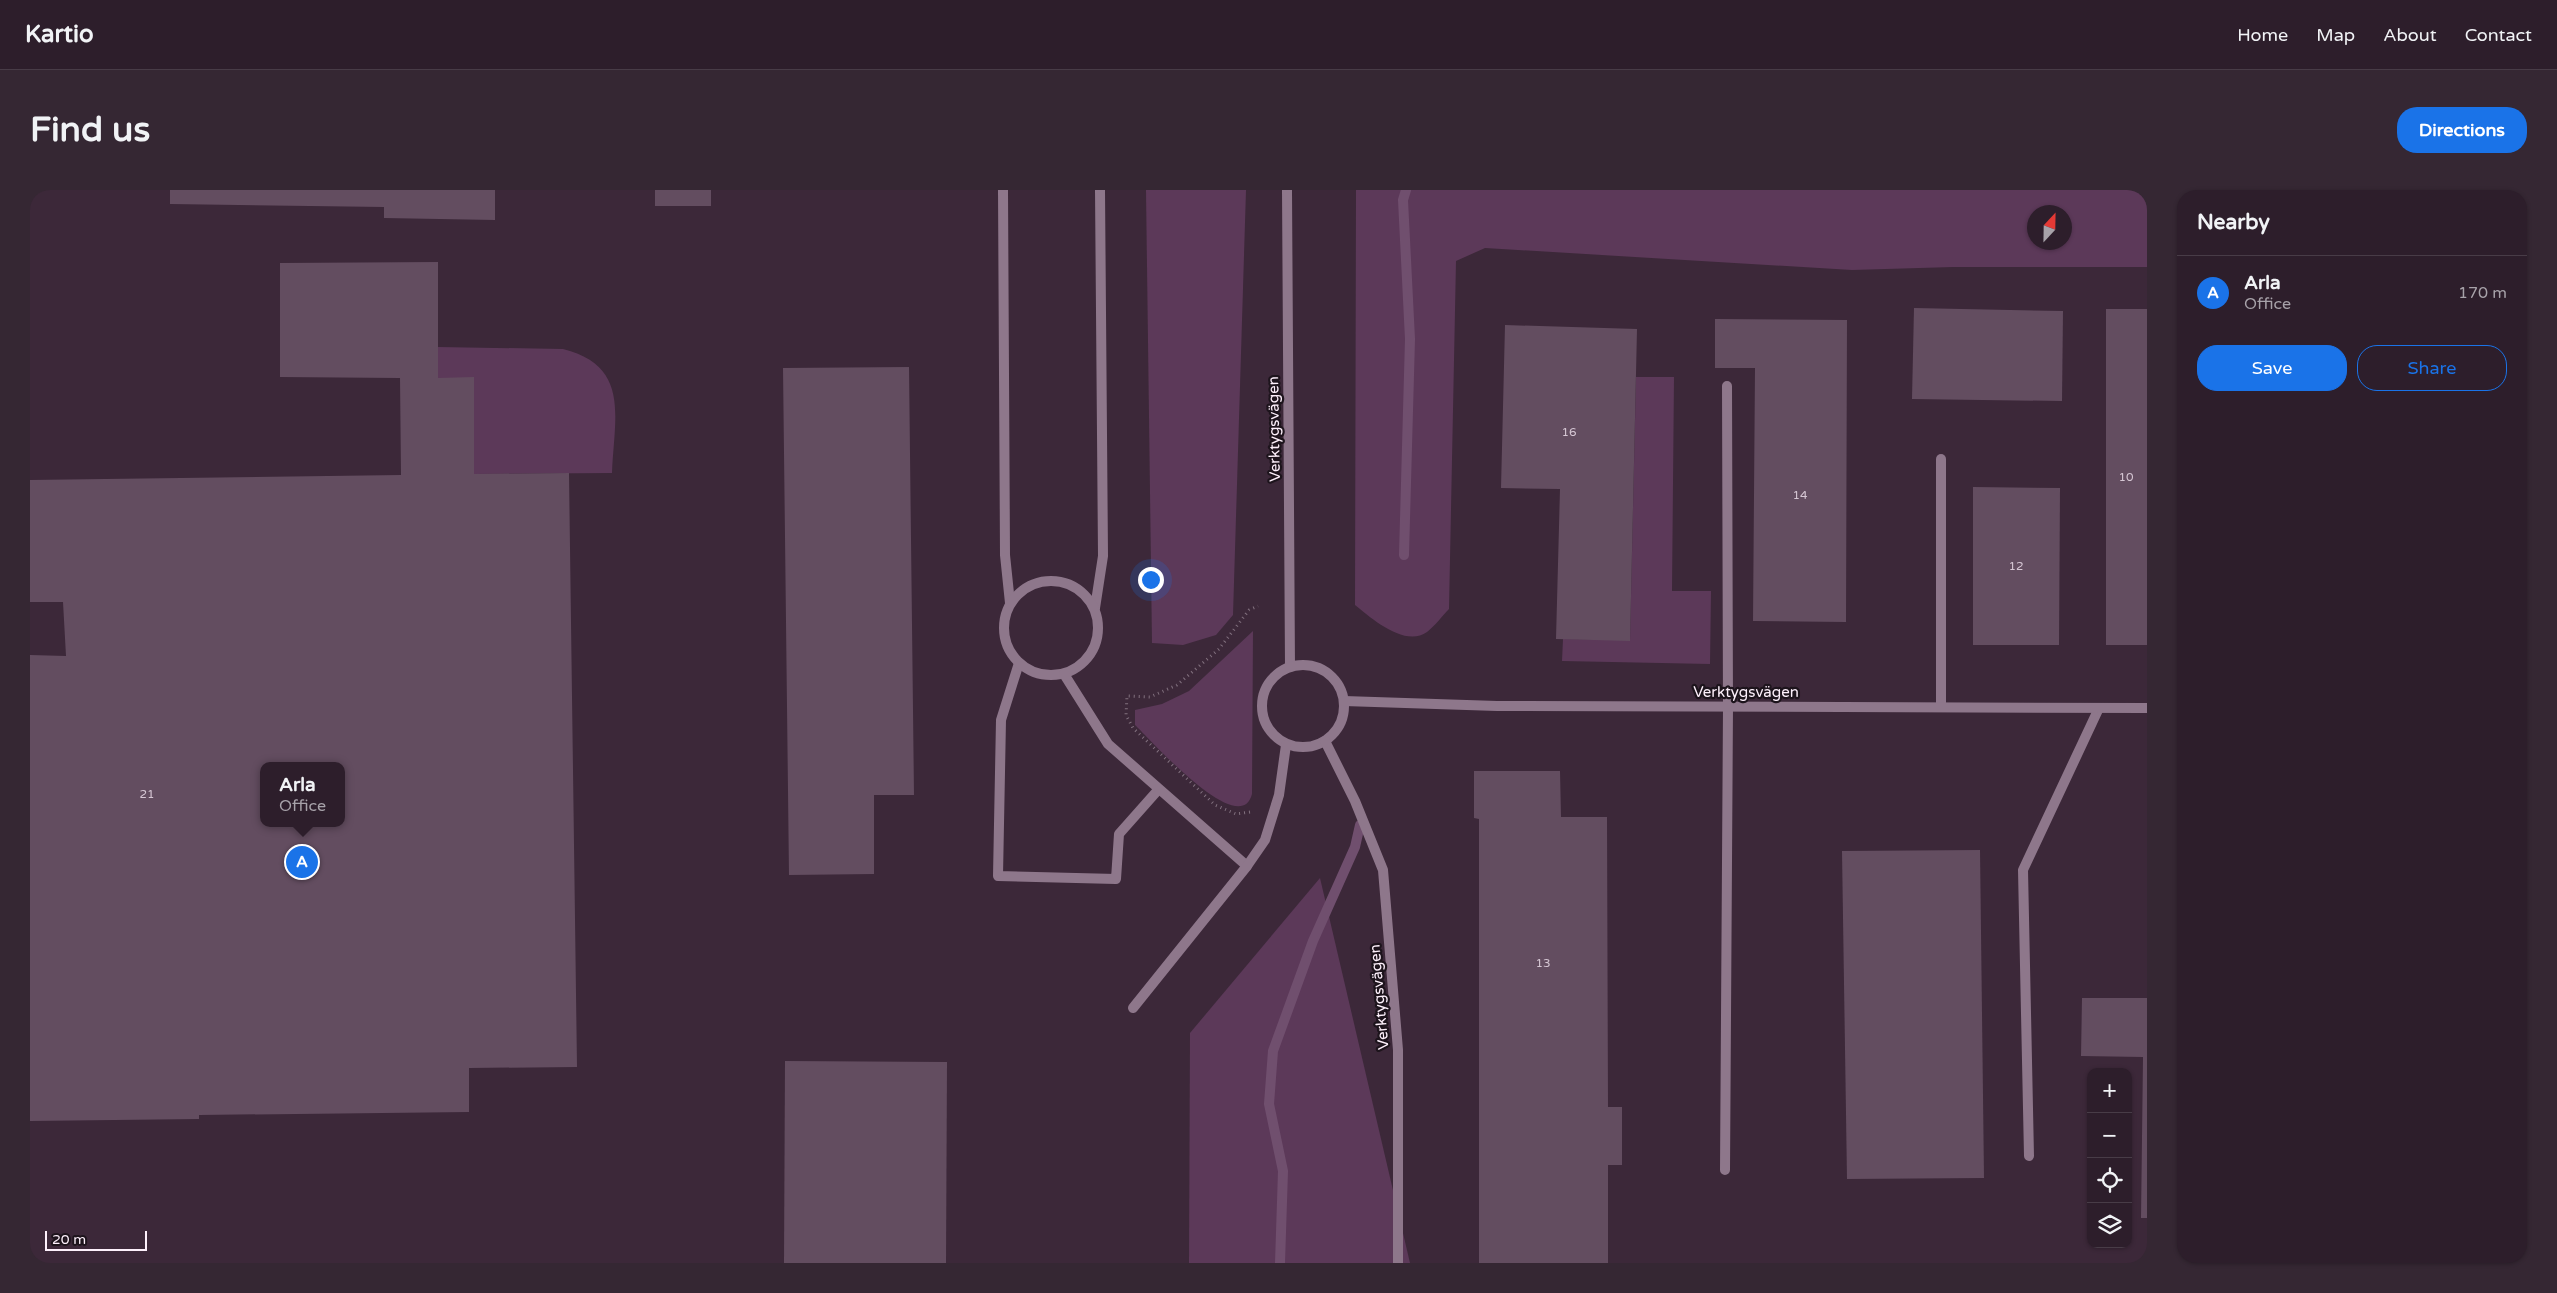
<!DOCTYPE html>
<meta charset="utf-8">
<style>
:root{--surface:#2d1e2b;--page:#352733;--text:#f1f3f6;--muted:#a7a2a9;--line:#483c47;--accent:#1a73e8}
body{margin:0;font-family:"Varela Round",sans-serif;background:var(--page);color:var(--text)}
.controls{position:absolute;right:15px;bottom:15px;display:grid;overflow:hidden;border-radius:10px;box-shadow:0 1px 4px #0004}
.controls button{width:45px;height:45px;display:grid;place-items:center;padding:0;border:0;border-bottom:1px solid var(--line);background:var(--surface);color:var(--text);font:25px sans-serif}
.compass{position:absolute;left:1997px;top:15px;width:45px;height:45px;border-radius:50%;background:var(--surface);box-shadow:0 1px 4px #0004;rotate:22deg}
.scale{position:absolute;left:15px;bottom:12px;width:102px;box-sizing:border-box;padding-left:5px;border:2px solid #fdf0fb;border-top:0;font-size:14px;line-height:18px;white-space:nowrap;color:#fdf0fb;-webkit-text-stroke:4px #1d141c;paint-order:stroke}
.you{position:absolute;left:1120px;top:389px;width:18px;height:18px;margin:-12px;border:4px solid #fff;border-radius:50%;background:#1a73e8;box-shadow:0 0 0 8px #1a73e833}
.badge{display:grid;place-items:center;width:32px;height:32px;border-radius:50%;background:var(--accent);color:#fff;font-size:16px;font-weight:700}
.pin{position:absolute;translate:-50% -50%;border:2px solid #fff;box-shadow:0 1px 5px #0006}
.popup{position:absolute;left:230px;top:572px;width:85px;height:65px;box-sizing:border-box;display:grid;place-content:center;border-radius:10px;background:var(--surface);filter:drop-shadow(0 1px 4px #0005);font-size:16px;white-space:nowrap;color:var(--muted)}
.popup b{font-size:19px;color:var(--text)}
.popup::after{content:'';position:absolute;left:50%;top:100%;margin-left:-10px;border:10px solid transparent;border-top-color:var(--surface)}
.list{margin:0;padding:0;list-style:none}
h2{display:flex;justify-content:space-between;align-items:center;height:65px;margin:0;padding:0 20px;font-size:21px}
h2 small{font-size:16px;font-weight:400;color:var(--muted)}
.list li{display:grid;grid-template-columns:32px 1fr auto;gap:15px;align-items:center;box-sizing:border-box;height:75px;padding:0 20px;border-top:1px solid var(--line)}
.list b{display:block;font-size:19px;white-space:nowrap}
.list p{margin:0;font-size:16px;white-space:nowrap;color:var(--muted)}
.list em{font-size:16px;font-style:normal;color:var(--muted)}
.actions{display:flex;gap:10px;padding:15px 20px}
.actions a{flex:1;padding:11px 0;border:1px solid var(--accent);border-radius:20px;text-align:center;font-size:18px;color:var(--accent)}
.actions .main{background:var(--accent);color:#fff}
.icon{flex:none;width:28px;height:28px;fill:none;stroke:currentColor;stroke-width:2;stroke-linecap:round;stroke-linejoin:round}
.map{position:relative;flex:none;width:2117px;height:1073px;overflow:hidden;border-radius:20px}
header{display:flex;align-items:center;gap:30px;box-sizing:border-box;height:70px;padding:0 25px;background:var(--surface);border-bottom:1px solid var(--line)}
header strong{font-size:24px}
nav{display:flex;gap:28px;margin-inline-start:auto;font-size:18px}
.intro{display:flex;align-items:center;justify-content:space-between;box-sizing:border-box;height:120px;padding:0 30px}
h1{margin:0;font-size:35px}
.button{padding:12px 22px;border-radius:20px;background:var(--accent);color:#fff;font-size:18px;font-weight:700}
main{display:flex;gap:30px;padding:0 30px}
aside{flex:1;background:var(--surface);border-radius:20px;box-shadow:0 1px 4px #0004}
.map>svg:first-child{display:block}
</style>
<header>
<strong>Kartio</strong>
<nav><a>Home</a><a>Map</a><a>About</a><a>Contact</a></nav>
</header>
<div class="intro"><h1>Find us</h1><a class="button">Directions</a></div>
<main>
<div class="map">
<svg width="2117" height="1073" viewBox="0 0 2117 1073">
<rect width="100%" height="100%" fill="#3c2839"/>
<g fill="#5c3959" fill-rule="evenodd">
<polygon points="1116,0 1216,0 1203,425 1186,445 1153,455 1122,453"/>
<path d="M1326,0H2117V77H1923L1822,80L1455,58L1426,71L1419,419C1412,426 1405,436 1397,442C1375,458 1341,428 1325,415ZM2004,22H2034V52H2004Z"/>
<path d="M408,157L533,159C601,176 584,228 582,283L444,284V188H408Z"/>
<polygon points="1606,187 1644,187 1642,401 1681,401 1680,474 1532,471 1533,449 1600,450"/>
<path d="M1223,441L1222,604C1210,651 1120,549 1105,535V520L1132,514L1159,501Z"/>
<polygon points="1290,688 1380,1073 1159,1073 1160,843"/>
</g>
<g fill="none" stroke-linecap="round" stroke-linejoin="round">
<g stroke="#704f6e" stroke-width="10">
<polyline points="1374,365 1380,149 1373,10 1376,0"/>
<polyline points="1250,1073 1253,981 1239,914 1243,861 1283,751 1325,657 1330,635"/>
</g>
</g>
<g fill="#634d60" fill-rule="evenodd">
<polygon points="140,0 465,0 465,30 354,28 354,17 140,14"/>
<rect x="625" y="0" width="56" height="16"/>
<path d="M408,72V188L444,187V284L539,283L547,877L439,878V922L169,925V929L0,931V465L36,466L33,412H0V290L371,285L370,188L250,187V73ZM233,576H311V633H233Z"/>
<polygon points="1884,118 2033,121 2032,211 1882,209"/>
<rect x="2076" y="119" width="41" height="336"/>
<polygon points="1685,129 1817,130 1816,432 1723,431 1725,178 1685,178"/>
<polygon points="1475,135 1607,139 1600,451 1526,449 1530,299 1471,298"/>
<polygon points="879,177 884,605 844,605 844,684 759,685 753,178"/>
<polygon points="1943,297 2030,298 2029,455 1943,455"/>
<polygon points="1444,581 1530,581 1531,627 1577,627 1578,917 1592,917 1592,975 1578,975 1578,1073 1449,1073 1449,629 1444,628"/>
<polygon points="1950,660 1954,988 1817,989 1812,661"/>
<polygon points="2052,808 2117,808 2117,1028 2111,1028 2113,867 2051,866"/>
<polygon points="755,871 917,872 916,1073 754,1073"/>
</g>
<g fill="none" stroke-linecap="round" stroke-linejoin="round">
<polyline stroke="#82717f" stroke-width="3" stroke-dasharray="1 4" stroke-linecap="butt" points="1220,622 1206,624 1185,615 1103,538 1096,525 1097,506 1120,507 1147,495 1189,459 1219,420 1228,416"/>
<g stroke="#8e778b" stroke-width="10">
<polyline points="973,0 975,365 980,413"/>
<polyline points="1911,269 1911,517"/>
<polyline points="1065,418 1073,366 1070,0"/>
<polyline points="989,473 971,530 968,686 1086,689 1089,644 1128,600"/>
<polyline points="1999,966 1993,680 2069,518"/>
<polyline points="1695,980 1698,517 1697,196"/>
</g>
<g stroke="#8e778b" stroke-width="10">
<polyline points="1257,0 1260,477"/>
<circle cx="1021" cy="438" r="47"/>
<circle cx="1273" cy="516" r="41"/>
<polyline points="1034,484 1078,554 1217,676"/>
<polyline points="1314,511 1467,516 2117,518"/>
<polyline points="1295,551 1325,611 1353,680 1368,860 1368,1073"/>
<polyline points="1103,818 1217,676 1235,650 1249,605 1256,555"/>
</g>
</g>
<g text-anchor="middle" stroke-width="4.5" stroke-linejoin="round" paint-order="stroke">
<g font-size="12" fill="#d6c7d4">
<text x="1539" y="246">16</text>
<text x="2096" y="291">10</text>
<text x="1770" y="309">14</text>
<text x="1986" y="380">12</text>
<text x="117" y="608">21</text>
<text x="1513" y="777">13</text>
</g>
<g font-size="15" fill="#fdf0fb" stroke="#1d141c">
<text transform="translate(1244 239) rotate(-91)" y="5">Verktygsvägen</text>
<text x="1716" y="507">Verktygsvägen</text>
<text transform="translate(1349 807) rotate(-95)" y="5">Verktygsvägen</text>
</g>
</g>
</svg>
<div class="controls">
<button>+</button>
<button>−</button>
<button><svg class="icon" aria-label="locate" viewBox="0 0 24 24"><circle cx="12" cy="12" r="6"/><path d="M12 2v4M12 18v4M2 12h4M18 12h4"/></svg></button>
<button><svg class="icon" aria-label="layers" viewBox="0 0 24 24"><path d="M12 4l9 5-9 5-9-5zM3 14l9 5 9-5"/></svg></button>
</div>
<svg class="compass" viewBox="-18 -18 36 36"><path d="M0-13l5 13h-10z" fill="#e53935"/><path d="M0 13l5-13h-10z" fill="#a7a2a9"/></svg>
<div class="scale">20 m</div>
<div class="you"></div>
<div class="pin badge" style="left:272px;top:672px">A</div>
<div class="popup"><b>Arla</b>Office</div>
</div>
<aside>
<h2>Nearby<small></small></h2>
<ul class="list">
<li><span class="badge">A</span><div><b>Arla</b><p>Office</p></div><em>170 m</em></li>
</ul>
<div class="actions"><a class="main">Save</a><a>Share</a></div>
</aside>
</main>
